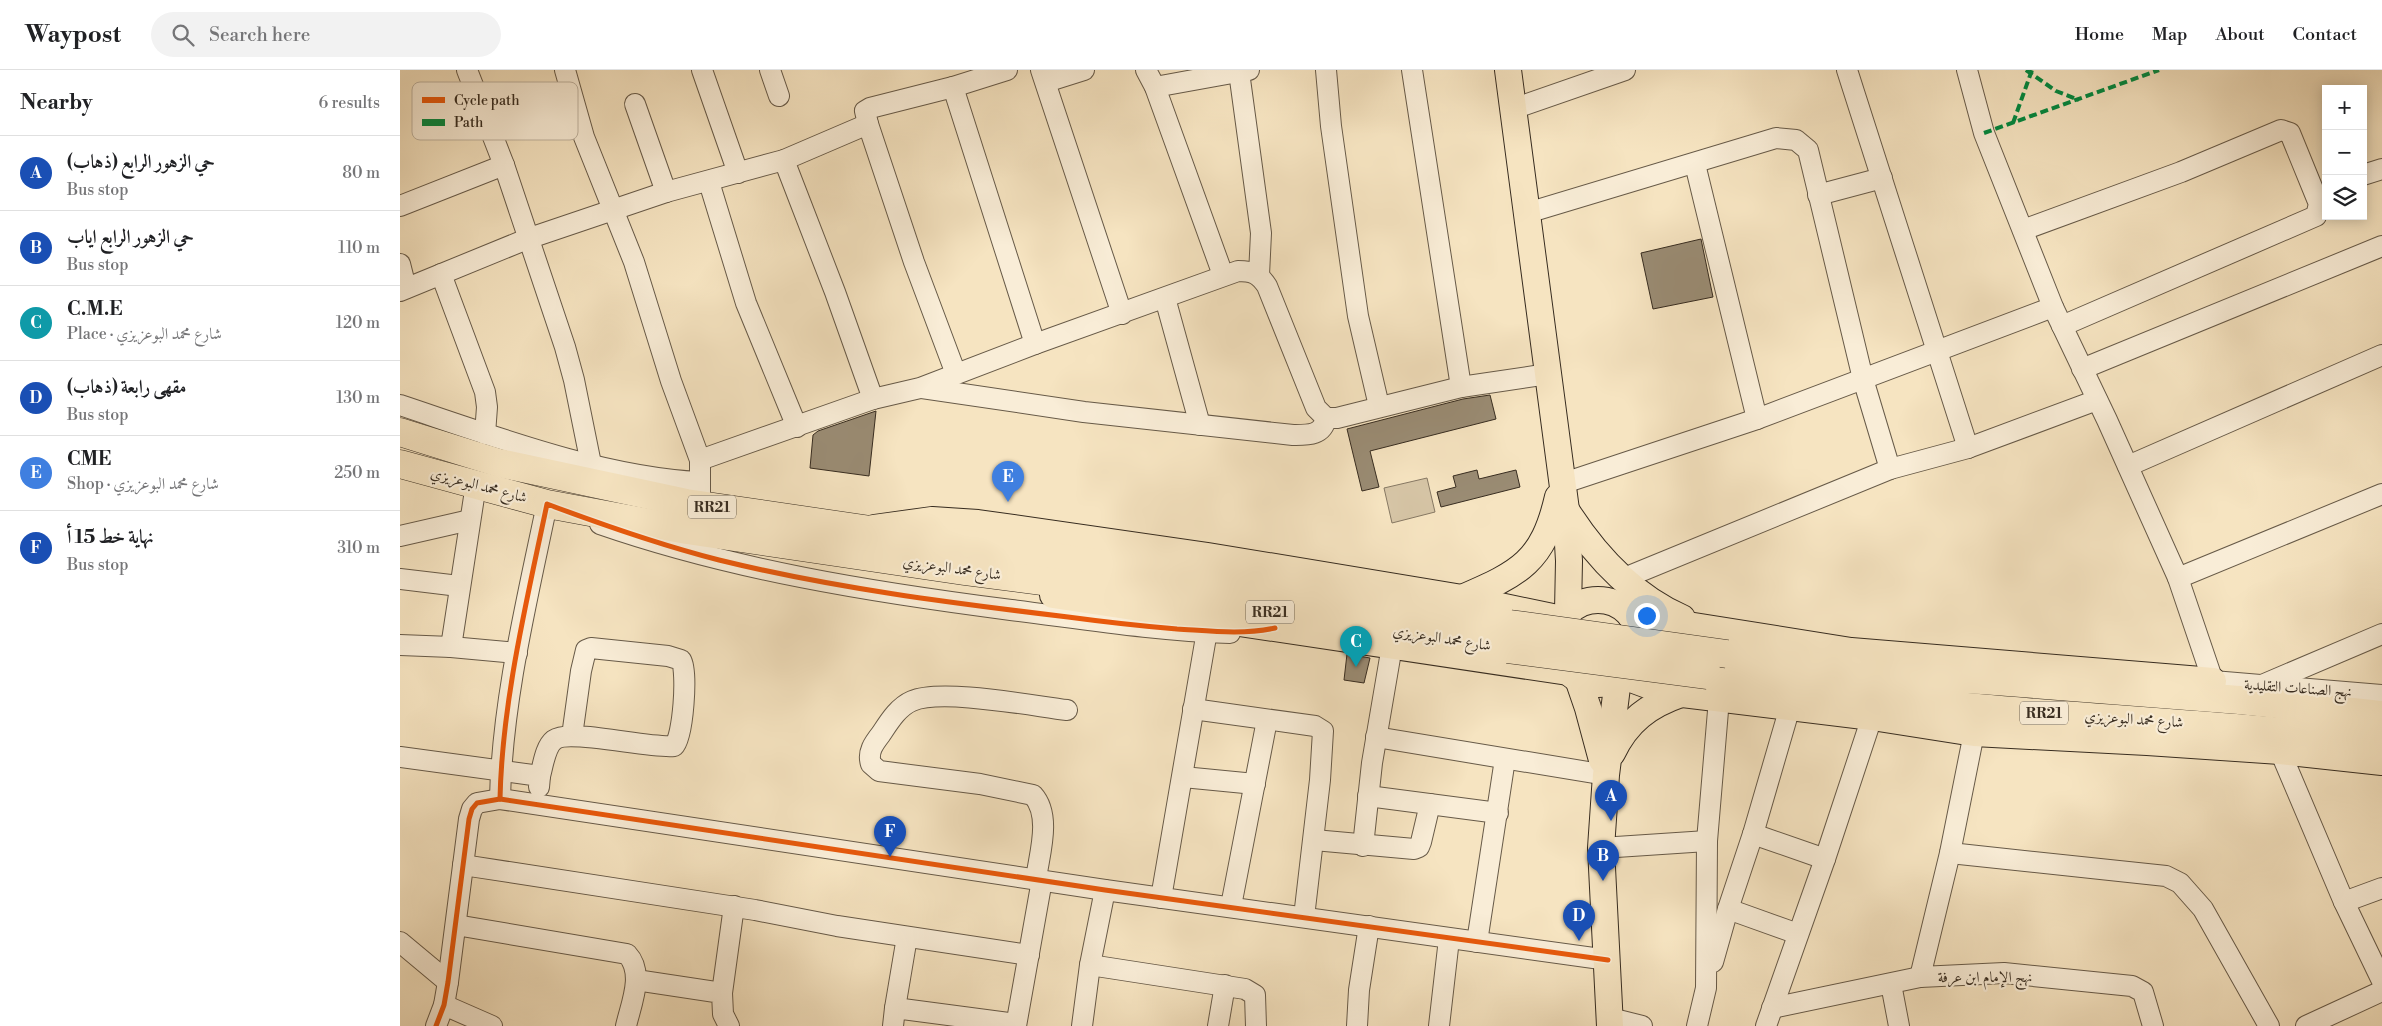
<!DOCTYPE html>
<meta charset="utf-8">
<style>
:root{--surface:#fff;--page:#f2f2f2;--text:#202124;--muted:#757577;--line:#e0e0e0;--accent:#db2777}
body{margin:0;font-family:"Libre Bodoni",Amiri,serif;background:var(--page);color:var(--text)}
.controls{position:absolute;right:15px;top:15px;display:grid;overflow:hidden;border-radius:0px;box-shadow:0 2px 12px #0003}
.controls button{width:45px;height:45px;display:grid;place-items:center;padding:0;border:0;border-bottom:1px solid var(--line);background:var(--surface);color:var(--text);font:25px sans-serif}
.you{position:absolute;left:1246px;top:545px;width:18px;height:18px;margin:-12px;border:4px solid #fff;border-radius:50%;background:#1a73e8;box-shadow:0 0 0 8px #1a73e833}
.badge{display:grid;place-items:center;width:32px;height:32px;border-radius:50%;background:var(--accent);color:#fff;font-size:16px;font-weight:700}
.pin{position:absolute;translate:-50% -41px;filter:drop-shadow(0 1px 2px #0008)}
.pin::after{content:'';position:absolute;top:26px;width:18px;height:15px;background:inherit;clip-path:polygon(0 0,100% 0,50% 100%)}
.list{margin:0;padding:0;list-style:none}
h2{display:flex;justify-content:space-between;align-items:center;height:65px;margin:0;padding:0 20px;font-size:21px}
h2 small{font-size:16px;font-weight:400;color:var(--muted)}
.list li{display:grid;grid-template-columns:32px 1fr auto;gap:15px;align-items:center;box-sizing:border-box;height:75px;padding:0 20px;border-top:1px solid var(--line)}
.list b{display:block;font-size:19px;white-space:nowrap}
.list p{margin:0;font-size:16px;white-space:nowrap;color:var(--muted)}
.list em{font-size:16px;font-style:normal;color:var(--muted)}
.icon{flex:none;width:28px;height:28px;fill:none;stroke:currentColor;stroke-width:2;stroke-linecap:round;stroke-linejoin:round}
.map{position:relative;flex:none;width:1982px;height:956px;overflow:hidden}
header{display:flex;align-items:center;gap:30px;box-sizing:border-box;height:70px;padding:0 25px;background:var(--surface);border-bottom:1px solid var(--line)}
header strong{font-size:24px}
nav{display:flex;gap:28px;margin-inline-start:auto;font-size:18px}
.search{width:350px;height:45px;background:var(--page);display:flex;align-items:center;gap:12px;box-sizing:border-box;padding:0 18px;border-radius:28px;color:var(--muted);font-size:19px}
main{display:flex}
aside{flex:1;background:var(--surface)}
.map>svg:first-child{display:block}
</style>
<header>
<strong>Waypost</strong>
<div class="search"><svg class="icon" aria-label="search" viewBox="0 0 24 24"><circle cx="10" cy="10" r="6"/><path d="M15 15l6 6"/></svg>Search here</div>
<nav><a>Home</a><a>Map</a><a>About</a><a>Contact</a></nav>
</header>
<main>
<aside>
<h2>Nearby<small>6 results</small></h2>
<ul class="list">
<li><span class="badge" style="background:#1a4fb4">A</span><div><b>حي الزهور الرابع (ذهاب)</b><p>Bus stop</p></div><em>80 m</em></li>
<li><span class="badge" style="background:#1a4fb4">B</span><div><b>حي الزهور الرابع اياب</b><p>Bus stop</p></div><em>110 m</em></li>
<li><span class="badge" style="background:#0f9aa8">C</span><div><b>C.M.E</b><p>Place · شارع محمد البوعزيزي</p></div><em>120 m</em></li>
<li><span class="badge" style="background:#1a4fb4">D</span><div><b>مقهى رابعة (ذهاب)</b><p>Bus stop</p></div><em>130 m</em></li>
<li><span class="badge" style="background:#3f7fe0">E</span><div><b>CME</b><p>Shop · شارع محمد البوعزيزي</p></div><em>250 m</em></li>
<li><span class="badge" style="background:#1a4fb4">F</span><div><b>نهاية خط 15 أ</b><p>Bus stop</p></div><em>310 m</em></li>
</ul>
</aside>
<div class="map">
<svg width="1982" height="956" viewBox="0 0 1982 956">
<rect width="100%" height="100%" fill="#f6e4c1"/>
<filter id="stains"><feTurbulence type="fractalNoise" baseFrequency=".004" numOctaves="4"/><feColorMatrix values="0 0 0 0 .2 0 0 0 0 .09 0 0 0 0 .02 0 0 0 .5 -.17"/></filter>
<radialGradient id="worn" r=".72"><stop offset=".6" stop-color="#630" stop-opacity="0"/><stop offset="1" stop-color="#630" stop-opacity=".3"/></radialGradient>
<polygon fill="#d6c5a6" stroke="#867863" points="1027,408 1035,442 992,453 984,418"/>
<g fill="#9a8c74" stroke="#372c20">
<polygon points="1301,169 1313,227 1253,239 1241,183"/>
<polygon points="1090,325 1096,349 970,381 979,417 962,421 947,359 1063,329"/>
<polygon points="476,341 469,406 410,398 413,365 418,361"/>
<polygon points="1077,400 1079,409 1116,400 1120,417 1041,437 1037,422 1056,417 1053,406"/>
<polygon points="947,584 970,588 964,613 944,610"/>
</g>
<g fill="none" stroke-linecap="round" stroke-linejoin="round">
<g stroke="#675a48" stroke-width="22">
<g id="minor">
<polyline points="67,0 104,95 165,277 174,310 191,394"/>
<polyline points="165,0 184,67 234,192 271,311 300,390 300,435"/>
<polyline points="302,0 338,103"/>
<polyline points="370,0 379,26"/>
<polyline points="641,0 722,244"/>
<polyline points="746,0 755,17 823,205"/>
<polyline points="926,0 931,56 958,246 979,336"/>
<polyline points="1012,0 1061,317"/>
<polyline points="1447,0 1568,378"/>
<polyline points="1567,0 1584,63 1653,237 1707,350 1778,508 1813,611 1982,625"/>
<polyline points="839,2 861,163 859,205"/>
<polyline points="646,12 684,0"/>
<polyline points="553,17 635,274"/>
<polyline points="755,17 849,0"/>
<polyline points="235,34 266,122"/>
<polyline points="1113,39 1225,0"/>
<polyline points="23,49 78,29"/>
<polyline points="384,90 435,222 473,329"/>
<polyline points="1295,94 1357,349"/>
<polyline points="1963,105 1982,99"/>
<polyline points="309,112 346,233 397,357"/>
<polyline points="1418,125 1482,108"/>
<polyline points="0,136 104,95"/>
<polyline points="1127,143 1376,68 1396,70 1408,80 1463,309 1490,399"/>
<polyline points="1623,160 1781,102 1881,60 1890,63 1919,134 1916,146 1662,256"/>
<polyline points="0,194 6,218"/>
<polyline points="41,204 85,322 87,337 85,364"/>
<polyline points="0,221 127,169 266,122 384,90 468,54"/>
<polyline points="765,228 800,355"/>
<polyline points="1682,299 1982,176"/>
<polyline points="556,304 514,192 468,54 465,41 470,38 553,17 607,0"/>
<path d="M522,318L684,342L893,365C907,365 923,366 926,348"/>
<path d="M0,335C93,366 201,407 300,412"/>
<path d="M300,390L473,329L520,318L635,274L838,201C853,201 859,204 867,216L916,338L926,348H937L1061,317L1148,304"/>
<polyline points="1728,396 1982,285"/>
<polyline points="1161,414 1357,349 1653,237"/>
<path d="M200,454C333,500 471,522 611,540C683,549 757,561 830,563"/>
<polyline points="0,466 70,450"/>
<polyline points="1778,508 1982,424"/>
<polyline points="0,509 59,516"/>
<polyline points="1222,509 1490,399 1568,378 1697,330"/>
<polyline points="0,575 51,577 76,414"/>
<polyline points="51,577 117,583"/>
<polyline points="1862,615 1982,564"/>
<polyline points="793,639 915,656 923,661 920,710 904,847"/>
<polyline points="1574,663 1550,783 1520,907 1604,903 1732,916 1743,922 1753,956"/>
<polyline points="976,667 1206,705"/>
<polyline points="1880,681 1944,832 1982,911"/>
<polyline points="0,687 140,706 139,717"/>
<path d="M140,706C143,696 145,677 154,670C170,658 249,679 274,676C283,668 288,601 281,590L268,586L191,578L186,580L181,601L172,666"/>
<polyline points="783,707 855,714"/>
<polyline points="968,726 1098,743"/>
<path d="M100,729C102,632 127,530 147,434L159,438"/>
<polyline points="1353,764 1425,789"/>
<polyline points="914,770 1014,779 1019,777 1021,772 1030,734"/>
<polyline points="963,776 972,693 992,576"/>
<polyline points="1201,778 1307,771"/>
<polyline points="1550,783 1766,806 1780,813 1803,839 1869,956"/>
<polyline points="63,795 355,840 437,856 629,885"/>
<path d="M636,809C639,785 652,746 633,725L580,714L479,701L471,694C467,682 474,673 481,664C489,652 498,637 512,631C541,618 633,636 667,640"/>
<polyline points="761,828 807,561"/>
<polyline points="1944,832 1982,818"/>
<polyline points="831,836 867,650"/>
<polyline points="1328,839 1398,864"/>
<path d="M56,855L227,884C245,903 231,934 226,956"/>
<polyline points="0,872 48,912"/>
<polyline points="1077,872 1105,689"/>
<polyline points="1313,892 1328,839 1353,764 1390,637"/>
<polyline points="690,895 845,919 855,925 856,956"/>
<polyline points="236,910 322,923 323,944 329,956"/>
<polyline points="1491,914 1499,956"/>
<polyline points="322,923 334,836"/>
<polyline points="44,935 92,956"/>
<polyline points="495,938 507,867"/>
<polyline points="1372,938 1520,907"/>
<polyline points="1210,948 1242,956"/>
<polyline points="36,956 44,935 48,912 69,749 72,739 77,733 100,729 705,820 1208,890"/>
<polyline points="493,956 495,938 616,954"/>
<polyline points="616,956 642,810"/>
<polyline points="682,956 690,895 705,820"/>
<polyline points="818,956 825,915"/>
<polyline points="957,956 959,920 969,856"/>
<polyline points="1039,956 1049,869"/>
<polyline points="1297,956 1306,918 1307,771 1319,629"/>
<polyline points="1366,956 1425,789 1472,647"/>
<polyline points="1906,956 1982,921"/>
</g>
</g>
<g stroke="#372c20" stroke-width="28">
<g id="major">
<polyline points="1108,0 1166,440 1169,491 1168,541"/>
<path d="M1166,440C1194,484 1232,526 1282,548"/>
<polyline points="474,458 532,450 578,453 808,486 1062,528 1162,549"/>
<polyline points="653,525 1168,602"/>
<path d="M1062,528C1120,503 1143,492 1158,427"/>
<circle cx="1198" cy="572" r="42"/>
<polyline points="1231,546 1451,581 1813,611"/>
<polyline points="1223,606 1266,622 1472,647 1574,663 1747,672 1880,681 1982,692"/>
<polyline points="1178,609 1188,638 1202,690"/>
<path d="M1212,683C1227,651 1249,635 1281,624"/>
<polyline points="1210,956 1201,778 1206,705 1218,609"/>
</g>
</g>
<g stroke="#372c20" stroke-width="29">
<g id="highway">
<polyline points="0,362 99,393 286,433 1110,554"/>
<polyline points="0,394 147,434 287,460 564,501 827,535 1108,579"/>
<polyline points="1327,584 1492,607 1582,610 1839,630 1982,645"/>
<path d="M1308,605C1398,617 1488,630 1578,638C1713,650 1848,657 1982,671"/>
</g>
</g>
<use href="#minor" stroke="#f9edd7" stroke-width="20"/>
<use href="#major" stroke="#f6e4c1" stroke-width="26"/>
<use href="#highway" stroke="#f6e4c1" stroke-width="28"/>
<g stroke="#372c20" stroke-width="29" stroke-linecap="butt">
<g id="highway-bridge">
<polyline points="1110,554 1327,584"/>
<polyline points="1108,579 1308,605"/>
</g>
</g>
<use href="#highway-bridge" stroke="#f6e4c1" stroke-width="28"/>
<g stroke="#00873e" stroke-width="4" stroke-dasharray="8 4" stroke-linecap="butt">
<polyline points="1626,0 1656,21 1679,30"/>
<polyline points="1613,53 1632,0"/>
<polyline points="1584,63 1759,0"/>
</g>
<g stroke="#f9edd7" stroke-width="8">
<g id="cycleway">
<path d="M100,729C102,632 127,530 147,434C203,455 260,475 319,490C433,518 551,533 668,547C705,552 741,556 777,559C811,561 842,565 875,558"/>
<polyline points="36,956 44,935 48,912 69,749 72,739 77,733 100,729 705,820 1208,890"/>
</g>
</g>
<use href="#cycleway" stroke="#e8590c" stroke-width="5"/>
</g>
<g text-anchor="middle" stroke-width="4.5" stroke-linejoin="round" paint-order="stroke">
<g fill="#f9edd7" stroke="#716657" stroke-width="1">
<rect x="288" y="425.5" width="48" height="23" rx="4"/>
<rect x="846" y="530.5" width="48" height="23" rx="4"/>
<rect x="1620" y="631.5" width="48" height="23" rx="4"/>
</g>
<g font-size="14" font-weight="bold" fill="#372c20">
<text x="312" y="442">RR21</text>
<text x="870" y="547">RR21</text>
<text x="1644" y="648">RR21</text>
</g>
<g font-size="15" fill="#372c20" stroke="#f9edd7">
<text transform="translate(79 415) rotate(15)" y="5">شارع محمد البوعزيزي</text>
<text transform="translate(552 498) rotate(8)" y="5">شارع محمد البوعزيزي</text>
<text transform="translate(1042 568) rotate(9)" y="5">شارع محمد البوعزيزي</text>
<text transform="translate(1898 618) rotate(4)" y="5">نهج الصناعات التقليدية</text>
<text transform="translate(1734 649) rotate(4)" y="5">شارع محمد البوعزيزي</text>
<text x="1585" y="912">نهج الإمام ابن عرفة</text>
</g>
</g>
<rect x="12" y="12" width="166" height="58" rx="8" fill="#f9edd7" stroke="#bfb3a0" stroke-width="1"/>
<rect x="22" y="27" width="23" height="6" fill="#e8590c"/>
<rect x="22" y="49" width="23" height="7" fill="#00873e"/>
<g font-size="14" fill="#372c20">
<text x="54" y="35">Cycle path</text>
<text x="54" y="57">Path</text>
</g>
<rect width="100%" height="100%" filter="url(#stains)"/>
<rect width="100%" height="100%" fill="url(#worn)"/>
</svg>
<div class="controls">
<button>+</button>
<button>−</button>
<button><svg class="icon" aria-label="layers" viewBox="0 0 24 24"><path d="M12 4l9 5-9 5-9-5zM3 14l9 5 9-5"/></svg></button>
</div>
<div class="you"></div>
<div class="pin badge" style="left:1211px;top:751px;background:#1a4fb4">A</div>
<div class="pin badge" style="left:1203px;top:811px;background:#1a4fb4">B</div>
<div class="pin badge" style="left:956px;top:597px;background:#0f9aa8">C</div>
<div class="pin badge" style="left:1179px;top:871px;background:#1a4fb4">D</div>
<div class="pin badge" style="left:608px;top:432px;background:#3f7fe0">E</div>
<div class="pin badge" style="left:490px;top:787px;background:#1a4fb4">F</div>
</div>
</main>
